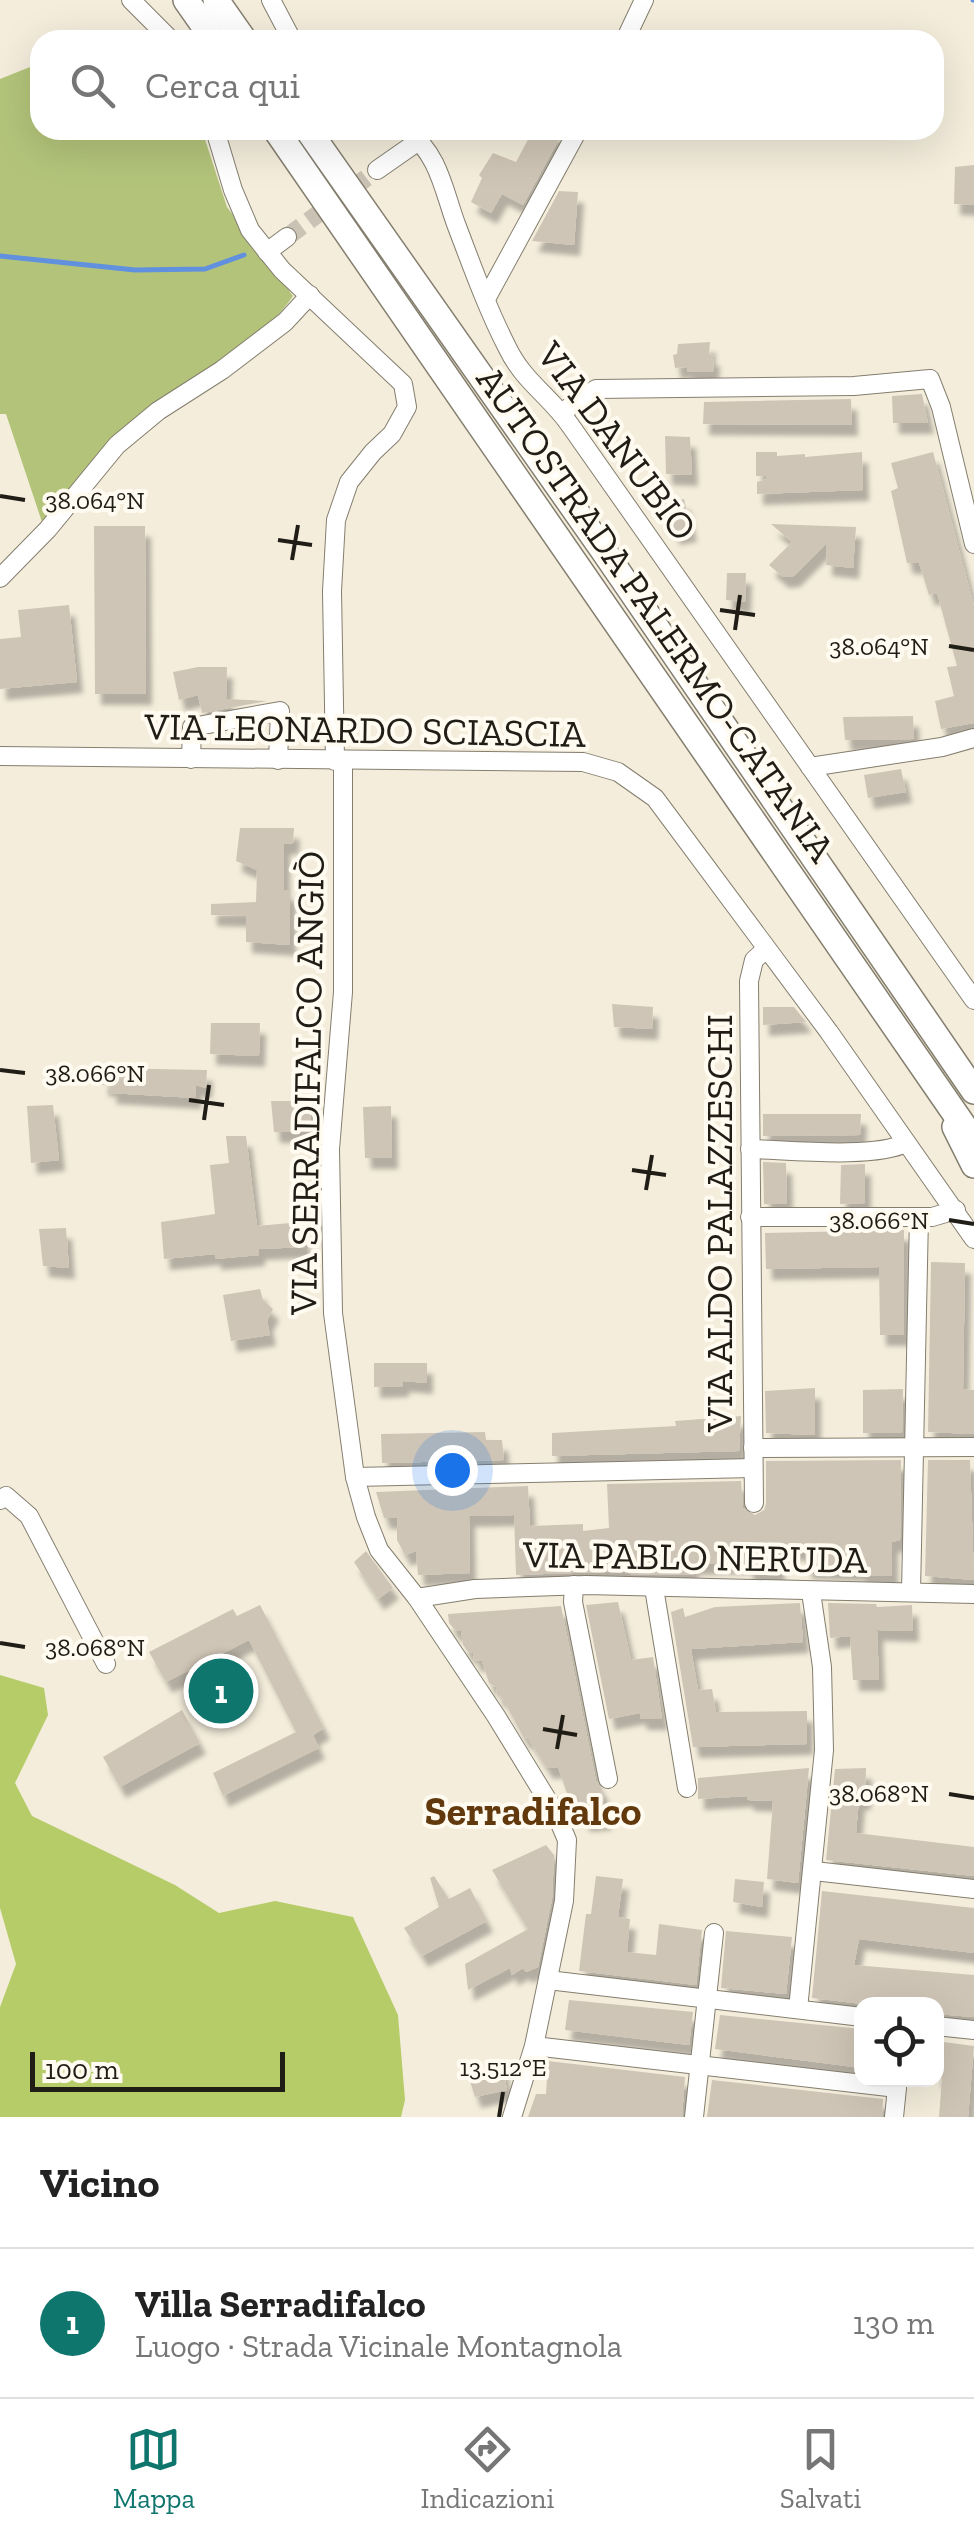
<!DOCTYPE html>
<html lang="it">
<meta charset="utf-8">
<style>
:root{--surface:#fff;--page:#f6f6f6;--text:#222;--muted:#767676;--line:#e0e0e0;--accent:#0f766e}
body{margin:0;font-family:"Zilla Slab",serif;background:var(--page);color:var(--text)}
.controls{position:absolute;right:30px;bottom:30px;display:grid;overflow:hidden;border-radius:20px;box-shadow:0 10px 40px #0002}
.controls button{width:90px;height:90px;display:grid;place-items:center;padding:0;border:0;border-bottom:2px solid var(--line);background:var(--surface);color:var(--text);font:50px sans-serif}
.scale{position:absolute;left:30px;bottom:25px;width:255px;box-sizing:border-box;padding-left:10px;border:5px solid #201d17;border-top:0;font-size:28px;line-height:35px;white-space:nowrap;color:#201d17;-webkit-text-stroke:8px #fffbf0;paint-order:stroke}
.you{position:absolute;left:452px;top:1470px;width:35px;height:35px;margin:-25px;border:8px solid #fff;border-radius:50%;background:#1a73e8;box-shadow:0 0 0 15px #1a73e833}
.badge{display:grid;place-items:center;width:65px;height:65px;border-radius:50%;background:var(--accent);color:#fff;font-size:32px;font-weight:700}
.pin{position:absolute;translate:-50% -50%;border:5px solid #fff;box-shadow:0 2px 10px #0006}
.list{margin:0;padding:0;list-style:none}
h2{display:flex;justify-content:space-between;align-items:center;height:130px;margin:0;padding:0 40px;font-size:42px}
h2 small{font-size:32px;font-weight:400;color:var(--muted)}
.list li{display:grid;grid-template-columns:65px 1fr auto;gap:30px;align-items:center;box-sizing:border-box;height:150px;padding:0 40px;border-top:2px solid var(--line)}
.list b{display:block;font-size:38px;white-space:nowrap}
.list p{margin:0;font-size:32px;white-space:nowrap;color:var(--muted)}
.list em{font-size:32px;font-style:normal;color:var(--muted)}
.icon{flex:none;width:55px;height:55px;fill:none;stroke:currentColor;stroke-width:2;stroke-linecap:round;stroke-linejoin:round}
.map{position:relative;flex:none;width:974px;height:2117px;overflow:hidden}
.search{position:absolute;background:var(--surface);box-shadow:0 10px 40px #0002;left:30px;right:30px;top:30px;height:110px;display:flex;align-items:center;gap:25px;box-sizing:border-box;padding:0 35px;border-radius:30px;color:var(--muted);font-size:38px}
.sheet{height:280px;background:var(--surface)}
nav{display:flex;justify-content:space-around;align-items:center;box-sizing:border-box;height:140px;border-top:2px solid var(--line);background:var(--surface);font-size:28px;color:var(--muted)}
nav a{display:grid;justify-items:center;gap:5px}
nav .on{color:var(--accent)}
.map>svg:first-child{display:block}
</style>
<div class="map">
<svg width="974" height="2117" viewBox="0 0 974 2117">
<defs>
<filter id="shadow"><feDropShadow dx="6" dy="11" stdDeviation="2.5" flood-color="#0004"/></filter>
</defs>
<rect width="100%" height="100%" fill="#f4eddc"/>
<path fill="#b3c47a" d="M40,63V130H202L227,207L293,296C252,355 170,396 116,443C89,466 66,496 42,522L6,414H0V79Z"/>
<polygon fill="#b6cc69" points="0,1675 44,1688 48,1715 15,1783 32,1816 175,1885 219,1913 275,1901 353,1917 398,2015 405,2100 401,2117 0,2117 0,2007 16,1964 0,1908"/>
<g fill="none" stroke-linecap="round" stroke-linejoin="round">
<g stroke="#6090de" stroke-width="5">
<polyline points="973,0 974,0"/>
<polyline points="0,256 135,270 205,269 244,255"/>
</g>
</g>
<g fill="#cfc5b6" filter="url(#shadow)">
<polygon points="533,130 564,130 523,205 502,194 491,213 471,202 482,178 479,175 493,153 516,162"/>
<polygon points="974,165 974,205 954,204 955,167"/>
<polygon points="559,191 578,192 574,245 532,241"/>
<polygon points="710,342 709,354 714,356 713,372 688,372 687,367 675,368 673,355 677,354 678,344"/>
<polygon points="922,394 928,423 893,423 892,396"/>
<polygon points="851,399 852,425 703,424 704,402"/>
<polygon points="665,436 690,437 692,475 666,474"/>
<polygon points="756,452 777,452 777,456 805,454 805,457 862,452 863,490 757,494 757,482 767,479 766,476 756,476"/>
<polygon points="933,452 974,606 974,723 941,729 935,701 954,696 947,667 957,666 937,593 929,595 919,563 907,563 891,491 898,488 891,463"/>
<polygon points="684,499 691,531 674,534 669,522 662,523 658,505"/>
<polygon points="771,524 856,527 853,568 826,565 827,543 794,576 783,577 769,565 792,542"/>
<polygon points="94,526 145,526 146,694 95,694"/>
<polygon points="727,573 746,573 745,602 726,600"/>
<polygon points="69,605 77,682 0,689 0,639 21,637 18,610"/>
<polygon points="198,667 227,667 226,699 267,701 202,713 198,695 179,700 173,672"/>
<polygon points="913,716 914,739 845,740 843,717"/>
<polygon points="901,769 906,792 868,798 864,775"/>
<polygon points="240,828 294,828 293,843 284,844 284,890 290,890 290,945 246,942 246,916 211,915 211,904 256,902 257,870 236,861"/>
<polygon points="612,1004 653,1007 652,1029 614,1027"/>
<polygon points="763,1007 794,1007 806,1022 763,1025"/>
<polygon points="211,1023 260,1023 259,1056 210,1054"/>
<polygon points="104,1068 207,1070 206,1088 196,1085 195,1098 110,1093 111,1086 102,1085"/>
<polygon points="271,1101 310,1101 311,1132 274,1132"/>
<polygon points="53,1105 59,1160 31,1163 27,1106"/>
<polygon points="391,1106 392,1158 365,1158 363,1107"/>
<polygon points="763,1114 861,1114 860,1135 763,1136"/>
<polygon points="226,1136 246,1136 257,1226 301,1222 305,1247 259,1249 259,1255 215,1259 215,1254 164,1259 161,1222 215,1214 210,1165 229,1163"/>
<polygon points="763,1162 786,1163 787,1204 764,1204"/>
<polygon points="865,1164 865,1203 840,1204 841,1165"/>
<polygon points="66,1228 69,1268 43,1266 39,1229"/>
<polygon points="904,1230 904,1335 880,1335 879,1267 766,1269 765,1233"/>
<polygon points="931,1262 965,1263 963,1389 974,1390 974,1434 928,1432"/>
<polygon points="260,1289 263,1300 273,1309 267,1321 270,1335 231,1341 223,1295"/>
<polygon points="374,1363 427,1363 427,1383 403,1381 403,1386 374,1387"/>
<polygon points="815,1388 815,1435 766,1433 765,1391"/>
<polygon points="903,1389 902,1433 863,1433 863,1390"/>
<polygon points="741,1416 739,1451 552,1456 552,1433 676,1426 675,1421"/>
<polygon points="485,1432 486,1440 502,1440 504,1460 382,1463 381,1434"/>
<polygon points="901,1460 900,1540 892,1542 892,1576 860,1576 860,1570 806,1568 805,1551 778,1547 779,1573 748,1574 747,1563 692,1564 693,1575 629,1574 629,1571 516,1575 514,1515 469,1516 470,1573 418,1575 416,1551 405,1555 397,1540 397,1518 384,1518 376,1492 528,1486 530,1526 583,1524 583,1531 609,1528 607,1484 741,1481 743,1508 755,1515 764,1510 766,1504 766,1461"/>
<polygon points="928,1460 970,1460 974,1580 925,1576"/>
<polygon points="366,1551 393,1588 378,1599 354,1562"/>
<polygon points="618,1602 631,1660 653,1657 662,1719 641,1719 640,1713 609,1719 586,1605"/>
<polygon points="800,1603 803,1642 691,1649 698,1690 712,1689 716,1712 807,1711 807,1744 693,1747 671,1612 683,1608 685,1617 715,1607"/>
<polygon points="828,1603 876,1604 877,1607 912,1605 913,1631 877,1630 879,1680 853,1680 850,1636 830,1638"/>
<polygon points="260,1605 324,1728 313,1735 319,1748 223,1796 213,1773 296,1732 249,1640 166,1682 149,1652 233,1609 237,1616"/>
<polygon points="561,1606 596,1781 602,1789 606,1819 584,1821 582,1811 573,1811 558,1767 547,1768 527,1737 524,1738 502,1697 497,1695 496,1687 489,1683 482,1661 474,1660 473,1652 469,1653 463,1645 461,1631 456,1631 449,1623 448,1614"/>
<polygon points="182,1710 200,1743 120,1787 103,1757"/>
<polygon points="809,1768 798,1883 767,1879 773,1801 748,1800 747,1796 698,1799 698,1778"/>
<polygon points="866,1768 865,1799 859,1799 856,1833 974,1847 974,1876 826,1860 835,1769"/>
<polygon points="546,1845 554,1855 552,1899 538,1967 526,1972 523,1968 512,1975 510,1968 468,1990 465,1964 528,1929 492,1870"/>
<polygon points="434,1876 449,1899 470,1888 487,1921 422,1956 404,1928 439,1907 430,1878"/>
<polygon points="596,1876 623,1879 618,1917 630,1919 627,1952 656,1955 659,1924 702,1930 696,1985 579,1971 586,1914 591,1914"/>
<polygon points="735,1879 764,1882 762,1907 733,1902"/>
<polygon points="822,1891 974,1908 974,1953 859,1939 854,1965 974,1975 974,2017 936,2014 936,2004 863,2004 812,1998"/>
<polygon points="726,1931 792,1937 786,1994 721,1988"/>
<polygon points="569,2000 693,2012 689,2045 565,2030"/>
<polygon points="720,2015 862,2029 862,2068 715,2049"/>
<polygon points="936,2041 974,2046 968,2117 939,2117 942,2078 936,2078"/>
<polygon points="548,2061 685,2077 682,2117 528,2117 536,2094 546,2094"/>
<polygon points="502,2065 507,2090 475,2097 468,2075"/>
<polygon points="712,2080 883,2099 882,2117 707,2117"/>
</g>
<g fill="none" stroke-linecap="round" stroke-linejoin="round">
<polyline stroke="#cac3b5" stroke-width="18" stroke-dasharray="18 9" stroke-linecap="butt" points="287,237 377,170"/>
<g stroke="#847e6e" stroke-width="20">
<g id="minor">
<polyline points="131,0 171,40"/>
<polyline points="271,0 292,40"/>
<polyline points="625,40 644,0"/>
<polyline points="215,130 233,190 250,230 282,270 403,384 407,407 392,434 373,452 349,482 336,520 332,591 335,761"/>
<path d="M407,130C439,155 443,188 456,224C472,266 487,308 507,347C523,381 549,395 570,425L974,1000"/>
<polyline points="377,170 420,140"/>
<polyline points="267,252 287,237"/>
<polyline points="486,299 578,130"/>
<polyline points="561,413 596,389 854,386 930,379 941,407 974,544"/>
<polyline points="0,578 48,529 117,445 158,411 222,370 285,322 310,295"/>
<polyline points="0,756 583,762 618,772 655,798 829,1032 974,1239"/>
<polyline points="191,759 192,727 280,711 278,760"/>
<polyline points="343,761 343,992 330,1149 333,1313 355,1477 366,1517 379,1550 417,1598 496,1716 556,1814 567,1840 564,1901 534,2046 512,2117"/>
<polyline points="810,767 942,747 974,738"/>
<path d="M750,1149C789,1150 873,1159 906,1143"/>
<polyline points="750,1217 932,1217 956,1210"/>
<polyline points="753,1448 974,1447"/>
<polyline points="355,1477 753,1468"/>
<polyline points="0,1500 6,1496 29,1516 106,1664"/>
<polyline points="754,1503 749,981 754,960 766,949"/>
<polyline points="574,1585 573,1602 608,1779"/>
<polyline points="654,1588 687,1788"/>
<polyline points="911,1592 919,1217"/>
<polyline points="417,1598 475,1589 586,1585 974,1594"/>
<polyline points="814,1871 974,1889"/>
<polyline points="548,1980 862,2017"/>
<polyline points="798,2009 824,1750 822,1667 811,1592"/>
<polyline points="936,2026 974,2030"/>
<polyline points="534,2046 897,2088 894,2117"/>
<polyline points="694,2117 714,1933"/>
</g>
</g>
<g stroke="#847e6e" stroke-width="28">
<g id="highway">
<polyline points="186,0 214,40"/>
<polyline points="216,0 244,40"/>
<polyline points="276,130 974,1141"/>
<polyline points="308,130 603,550 974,1091"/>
<polyline points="955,1127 974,1165"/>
</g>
</g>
<use href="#minor" stroke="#fff" stroke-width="18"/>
<use href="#highway" stroke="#fff" stroke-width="25"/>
</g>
<path fill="none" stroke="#201d17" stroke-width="4" d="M0,496L25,500M278,540L312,545M292,560L298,525M720,610L755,615M735,630L740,595M949,646L974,650M0,1070L25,1073M189,1100L224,1105M204,1120L209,1085M632,1170L666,1175M646,1190L652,1155M949,1220L974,1224M0,1643L25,1647M543,1729L577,1735M557,1749L563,1715M949,1794L974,1798M499,2117L503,2092"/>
<g text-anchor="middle" stroke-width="8" stroke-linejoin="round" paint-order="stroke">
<g font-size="38" fill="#201d17" stroke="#fffbf0">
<text transform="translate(617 441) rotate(53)" y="13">VIA DANUBIO</text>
<text transform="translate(656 614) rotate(55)" y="13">AUTOSTRADA PALERMO-CATANIA</text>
<text transform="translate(365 730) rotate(1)" y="13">VIA LEONARDO SCIASCIA</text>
<text transform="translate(307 1083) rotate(-89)" y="13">VIA SERRADIFALCO ANGIÒ</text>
<text transform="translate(719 1223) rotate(-90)" y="13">VIA ALDO PALAZZESCHI</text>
<text transform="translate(695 1557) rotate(1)" y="13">VIA PABLO NERUDA</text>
</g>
<g font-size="40" font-weight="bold" fill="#62390d" stroke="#fffbf0">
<text x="533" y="1825">Serradifalco</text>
</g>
</g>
<g font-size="25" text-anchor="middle" fill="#201d17" stroke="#fffbf0" stroke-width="8" stroke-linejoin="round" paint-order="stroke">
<text x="95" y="509">38.064°N</text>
<text x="879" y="655">38.064°N</text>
<text x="95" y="1082">38.066°N</text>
<text x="879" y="1229">38.066°N</text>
<text x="95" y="1656">38.068°N</text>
<text x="879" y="1802">38.068°N</text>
<text x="503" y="2076">13.512°E</text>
</g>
</svg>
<div class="controls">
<button><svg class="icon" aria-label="locate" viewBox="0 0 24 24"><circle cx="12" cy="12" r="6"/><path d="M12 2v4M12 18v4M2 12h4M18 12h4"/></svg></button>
</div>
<div class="scale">100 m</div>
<div class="you"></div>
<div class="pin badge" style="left:221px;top:1691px">1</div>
<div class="search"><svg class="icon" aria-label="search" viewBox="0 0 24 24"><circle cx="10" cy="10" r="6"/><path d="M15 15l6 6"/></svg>Cerca qui</div>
</div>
<section class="sheet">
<h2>Vicino<small></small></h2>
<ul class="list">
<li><span class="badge">1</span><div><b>Villa Serradifalco</b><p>Luogo · Strada Vicinale Montagnola</p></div><em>130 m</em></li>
</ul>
</section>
<nav>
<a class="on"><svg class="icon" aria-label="map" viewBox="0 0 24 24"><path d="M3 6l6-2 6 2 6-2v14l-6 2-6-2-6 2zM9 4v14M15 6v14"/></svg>Mappa</a>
<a><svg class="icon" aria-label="directions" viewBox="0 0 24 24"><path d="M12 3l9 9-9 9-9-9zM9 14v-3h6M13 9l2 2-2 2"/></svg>Indicazioni</a>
<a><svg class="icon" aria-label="saved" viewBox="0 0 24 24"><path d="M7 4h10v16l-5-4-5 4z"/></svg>Salvati</a>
</nav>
